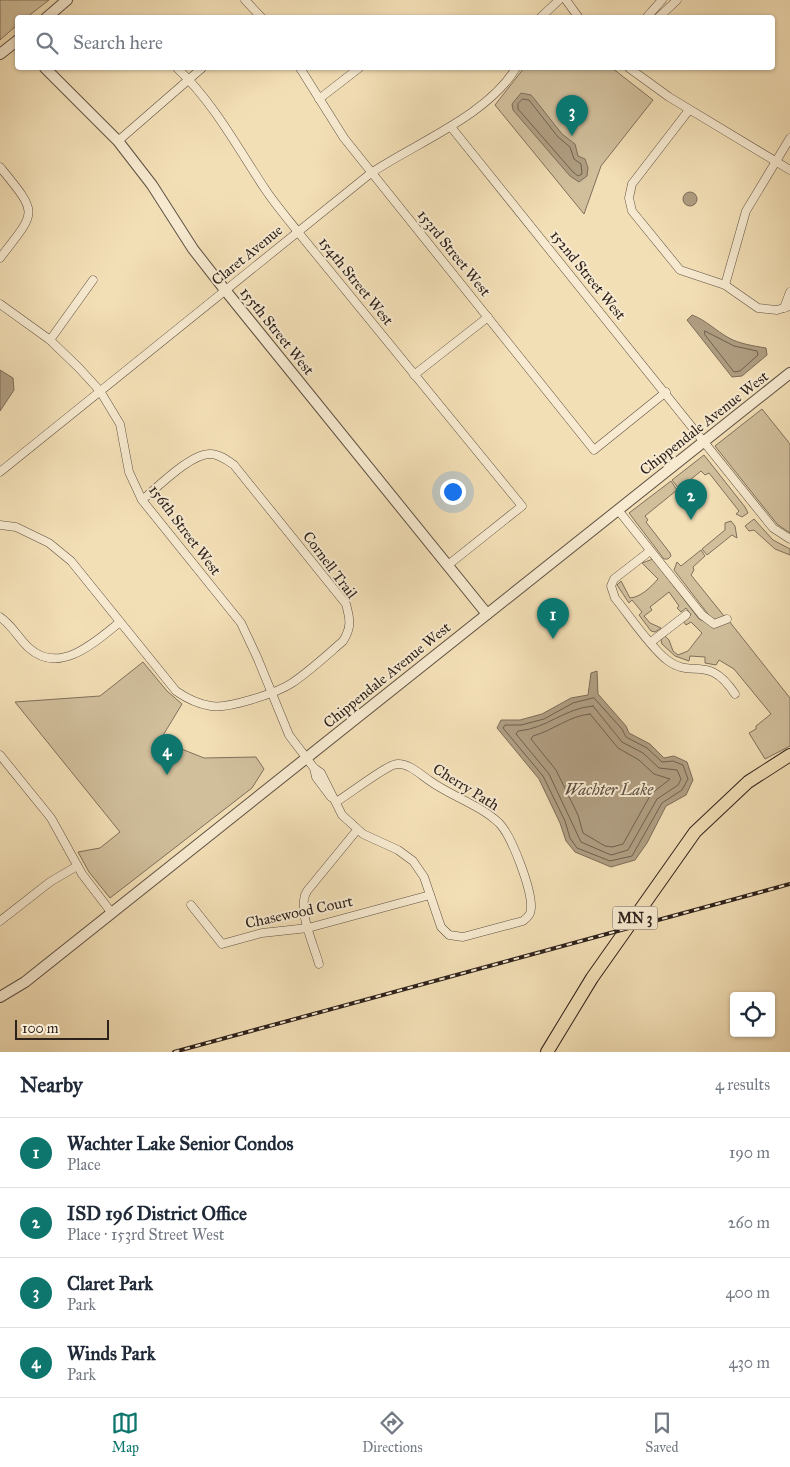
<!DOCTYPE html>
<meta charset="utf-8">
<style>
:root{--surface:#fff;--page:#f2f2f3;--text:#1f2937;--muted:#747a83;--line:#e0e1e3;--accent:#0f766e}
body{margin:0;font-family:"IM FELL Great Primer",serif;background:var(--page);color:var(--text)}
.controls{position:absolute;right:15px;bottom:15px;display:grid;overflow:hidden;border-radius:5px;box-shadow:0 1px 4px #0004}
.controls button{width:45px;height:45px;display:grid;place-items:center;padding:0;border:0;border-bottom:1px solid var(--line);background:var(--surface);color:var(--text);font:25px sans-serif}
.scale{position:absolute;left:15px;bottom:12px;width:94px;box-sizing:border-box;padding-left:5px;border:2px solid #2d211c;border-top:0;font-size:14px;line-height:18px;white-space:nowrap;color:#2d211c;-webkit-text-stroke:4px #f7ead0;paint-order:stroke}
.you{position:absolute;left:452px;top:491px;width:18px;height:18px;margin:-12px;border:4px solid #fff;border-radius:50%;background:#1a73e8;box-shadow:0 0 0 8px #1a73e833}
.badge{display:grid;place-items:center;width:32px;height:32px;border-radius:50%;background:var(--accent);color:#fff;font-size:16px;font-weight:700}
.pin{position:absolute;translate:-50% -41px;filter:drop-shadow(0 1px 2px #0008)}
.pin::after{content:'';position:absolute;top:26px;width:18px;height:15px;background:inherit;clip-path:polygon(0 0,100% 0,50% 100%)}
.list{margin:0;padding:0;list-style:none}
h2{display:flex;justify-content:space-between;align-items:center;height:65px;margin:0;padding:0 20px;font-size:21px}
h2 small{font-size:16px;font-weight:400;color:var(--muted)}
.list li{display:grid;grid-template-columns:32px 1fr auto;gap:15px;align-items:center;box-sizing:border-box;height:70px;padding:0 20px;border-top:1px solid var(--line)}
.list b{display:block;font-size:19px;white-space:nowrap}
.list p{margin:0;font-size:16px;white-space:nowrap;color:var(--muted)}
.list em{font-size:16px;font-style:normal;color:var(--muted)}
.icon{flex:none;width:28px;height:28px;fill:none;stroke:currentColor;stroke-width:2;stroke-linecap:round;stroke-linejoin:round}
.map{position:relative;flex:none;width:790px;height:1052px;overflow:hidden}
.search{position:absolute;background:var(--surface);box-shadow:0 1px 4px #0004;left:15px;right:15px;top:15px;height:55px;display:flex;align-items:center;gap:12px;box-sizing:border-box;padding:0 18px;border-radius:5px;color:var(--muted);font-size:19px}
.sheet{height:345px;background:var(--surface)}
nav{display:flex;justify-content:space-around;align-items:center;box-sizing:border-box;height:70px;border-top:1px solid var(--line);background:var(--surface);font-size:14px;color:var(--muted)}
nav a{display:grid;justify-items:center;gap:2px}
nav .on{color:var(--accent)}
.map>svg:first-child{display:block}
</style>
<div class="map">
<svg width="790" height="1052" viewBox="0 0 790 1052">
<rect width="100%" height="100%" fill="#f3dfb6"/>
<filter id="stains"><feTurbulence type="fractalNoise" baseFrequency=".004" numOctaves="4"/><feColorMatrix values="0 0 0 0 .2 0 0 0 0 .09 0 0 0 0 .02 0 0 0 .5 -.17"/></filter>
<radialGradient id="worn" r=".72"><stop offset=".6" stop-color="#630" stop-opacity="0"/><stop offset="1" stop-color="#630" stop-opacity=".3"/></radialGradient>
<g fill="#d1bf9c" stroke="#7f705c">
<polygon points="0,0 49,0 27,17 18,18 17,25 0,40"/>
<polygon points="524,68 612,68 653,100 601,166 584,214 495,105"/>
<polygon points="762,409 790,444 790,533 777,524 715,446"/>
<polygon points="704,455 745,507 748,513 742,517 736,514 739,511 709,473 705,475 701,471 679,489 672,480"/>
<polygon points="671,481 677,490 645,516 648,520 646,522 670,553 671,556 668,559 664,559 629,513"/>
<polygon points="754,519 773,540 790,549 790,555 775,549 754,530 749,531 745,526"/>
<polygon points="731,521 735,526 737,538 732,535 707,555 702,549 725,530 725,523"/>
<polygon points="701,550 705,556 693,567 694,570 691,575 724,616 717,620 711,618 674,570 677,562 681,566"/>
<path d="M653,559L699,619L716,627L729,621L790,698V746L765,759L749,733L756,729V726L771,714L734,669L719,660L716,665L705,663V657L690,656L689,661L675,656L662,644L661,640L665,636L669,640L673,651L678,655L688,651L702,633L691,622L686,625L683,621L691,615L686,608L681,612L677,608L679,606L669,592L650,607L652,610L644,616L650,623L661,628L655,632L651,631L639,615L642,612L632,600L629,603L617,585L621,581L630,598C641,597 651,587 658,579L642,563Z"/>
<polygon points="143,662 167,691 182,704 162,737 184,750 204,758 256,757 264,769 252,788 110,898 89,872 78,852 100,848 120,832 15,702 100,696"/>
</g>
<g fill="#b09e82" stroke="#7c6c59">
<polygon points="521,93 531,95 536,101 562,134 575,144 578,156 585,159 588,168 587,176 579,182 570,176 513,110 512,104"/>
<circle cx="690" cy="199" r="7"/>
<path d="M692,315C706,320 716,331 729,338C740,344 754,346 766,348L767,355L742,376L732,377L687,320Z"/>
<polygon points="0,370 13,378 14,390 0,411"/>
<polygon points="597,671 598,694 626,726 629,733 650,744 664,758 674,756 687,762 693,780 686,795 666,806 647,843 635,860 611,867 575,852 566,841 560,823 539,779 497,728 501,720 520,720 542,714 571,698 588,695 591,673"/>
</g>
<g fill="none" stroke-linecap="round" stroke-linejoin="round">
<g stroke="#6e604f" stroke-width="1">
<polygon points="523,99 529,100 558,137 570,147 574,159 581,164 582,174 578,176 573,172 518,109 518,104"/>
<polygon points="705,331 734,346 757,351 758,355 740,371 734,372 705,335"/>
<polygon points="594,698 622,729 626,737 647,748 662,762 673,761 683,765 688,779 682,790 662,803 632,856 610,861 577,848 570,838 565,821 543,776 503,728 505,725 521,725 544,719 573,703"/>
<path d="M593,706L622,742L643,753L659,768L677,770L681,779L678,785L657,799L628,850L611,855L581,842L549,774L516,734L518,731C546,729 565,708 593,706Z"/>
<path d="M590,714L618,748L639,760L654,774L670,779L651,794L623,844L612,847L605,846L583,833L578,815L556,770L531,739L533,736C554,730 569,716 590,714Z"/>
</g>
<g stroke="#5e5042" stroke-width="9">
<g id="minor">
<polyline points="245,0 262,18"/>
<polyline points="566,0 579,18"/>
<polyline points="540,18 559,0"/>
<polyline points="646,18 662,0"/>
<polyline points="658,18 677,0"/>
<path d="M177,68C214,103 237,147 265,189C275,204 287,218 298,232L522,506L448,565"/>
<polyline points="300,68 344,138 594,450 666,392"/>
<polyline points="629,68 669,97 790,170"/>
<polyline points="319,99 359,68"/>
<polyline points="689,110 632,184 629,198 632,211 680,270 725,285 758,308 777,310 790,306"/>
<polyline points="451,127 773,528 790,539"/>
<polyline points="118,141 202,68"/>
<path d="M0,167C39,215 37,210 0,258"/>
<polyline points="725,285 746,211 790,138"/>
<path d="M0,304L50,340L79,368L100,391L120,424L129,472L142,500L241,623L257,657L289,735L314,768L321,773L342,815L363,834L398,850L413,861L424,877L441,927L449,935L463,937L523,921C528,917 531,914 531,908C532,890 512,836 499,823C480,805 451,796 430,781C421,775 409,763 397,764C388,764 348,795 336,802"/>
<polyline points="784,308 790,292"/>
<polyline points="50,340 93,280"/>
<polyline points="414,375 488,317"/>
<path d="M0,472L371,173C416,143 488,115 516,68"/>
<polyline points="618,510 702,615 714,624 727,619"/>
<path d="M0,525L16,527L49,543L71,561L176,691C186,698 198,704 211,706C228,709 277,693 292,683C310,671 327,655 343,641C352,627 350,619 346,604L234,465C227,460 219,454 210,454C190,454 158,487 142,500"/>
<path d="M650,551L614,579L611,586L615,598C629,615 650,647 667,660C693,680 708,653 735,694"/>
<path d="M0,617C12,625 19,639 29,648C60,676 96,641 120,622"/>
<polyline points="651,642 686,615"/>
<polyline points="0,755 51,818 82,874 111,912"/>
<polyline points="314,768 316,777 331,797"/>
<polyline points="191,905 222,944 262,933 308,928 430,895"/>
<polyline points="0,921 50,882 77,866"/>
<path d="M319,964C314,945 296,908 307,891L357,830"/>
</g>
</g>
<g stroke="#5e5042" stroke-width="12">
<g id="tertiary">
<polyline points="46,18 67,0"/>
<polyline points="0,54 18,40"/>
<polyline points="45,68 118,141 152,185 193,249 225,290 487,614"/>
<polyline points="0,997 25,982 790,373"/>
</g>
</g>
<g stroke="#2d211c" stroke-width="14">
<polyline id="primary" points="547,1052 592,978 695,832 748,782 790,755"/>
</g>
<use href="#minor" stroke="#f7ead0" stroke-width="8"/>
<use href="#tertiary" stroke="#f7ead0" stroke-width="10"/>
<use href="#primary" stroke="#f3dfb6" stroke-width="12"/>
<g stroke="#2d211c" stroke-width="4">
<polyline id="rail" points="174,1052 790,884"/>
</g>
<use href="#rail" stroke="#f7ead0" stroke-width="2" stroke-dasharray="5.5" stroke-linecap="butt"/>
</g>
<g text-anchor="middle" stroke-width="4" stroke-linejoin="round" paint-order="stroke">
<rect fill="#f7ead0" stroke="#6a5d52" stroke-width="1" x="612.5" y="906.5" width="45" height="23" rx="4"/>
<g font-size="14" font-weight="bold" fill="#2d211c">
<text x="635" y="923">MN 3</text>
</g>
<g font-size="15" fill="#2d211c" stroke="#f7ead0">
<text transform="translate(454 253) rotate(51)" y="5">153rd Street West</text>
<text transform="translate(247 255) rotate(-39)" y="5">Claret Avenue</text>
<text transform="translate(588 275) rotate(51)" y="5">152nd Street West</text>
<text transform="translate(356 281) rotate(51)" y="5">154th Street West</text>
<text transform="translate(277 331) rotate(51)" y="5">155th Street West</text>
<text transform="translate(704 423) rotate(-38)" y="5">Chippendale Avenue West</text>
<text transform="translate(185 530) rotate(53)" y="5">156th Street West</text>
<text transform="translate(330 565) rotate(53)" y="5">Cornell Trail</text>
<text transform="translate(387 675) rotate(-39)" y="5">Chippendale Avenue West</text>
<text transform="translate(466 787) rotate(32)" y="5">Cherry Path</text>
<text transform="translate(299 912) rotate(-12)" y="5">Chasewood Court</text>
</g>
<g font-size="16" font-style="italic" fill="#5b4d40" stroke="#f7ead0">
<text x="609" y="795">Wachter Lake</text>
</g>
</g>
<rect width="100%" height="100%" filter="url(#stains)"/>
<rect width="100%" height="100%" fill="url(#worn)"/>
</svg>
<div class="controls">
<button><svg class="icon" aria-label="locate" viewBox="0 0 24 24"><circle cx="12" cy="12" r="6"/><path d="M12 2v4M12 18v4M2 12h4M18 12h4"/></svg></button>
</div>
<div class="scale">100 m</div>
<div class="you"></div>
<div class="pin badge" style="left:553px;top:639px">1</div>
<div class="pin badge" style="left:691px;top:520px">2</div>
<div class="pin badge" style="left:572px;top:136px">3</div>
<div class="pin badge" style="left:167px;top:775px">4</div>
<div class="search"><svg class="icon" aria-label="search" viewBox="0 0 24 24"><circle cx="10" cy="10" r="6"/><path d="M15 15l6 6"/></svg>Search here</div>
</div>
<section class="sheet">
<h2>Nearby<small>4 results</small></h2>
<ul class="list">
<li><span class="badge">1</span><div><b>Wachter Lake Senior Condos</b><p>Place</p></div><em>190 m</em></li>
<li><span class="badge">2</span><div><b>ISD 196 District Office</b><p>Place · 153rd Street West</p></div><em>260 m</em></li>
<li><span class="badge">3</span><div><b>Claret Park</b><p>Park</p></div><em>400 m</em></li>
<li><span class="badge">4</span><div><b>Winds Park</b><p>Park</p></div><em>430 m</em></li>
</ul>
</section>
<nav>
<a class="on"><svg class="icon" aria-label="map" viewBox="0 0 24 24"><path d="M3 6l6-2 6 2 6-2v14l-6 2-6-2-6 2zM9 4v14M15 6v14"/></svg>Map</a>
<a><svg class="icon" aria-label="directions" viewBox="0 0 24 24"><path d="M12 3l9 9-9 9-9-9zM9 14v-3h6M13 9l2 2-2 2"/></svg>Directions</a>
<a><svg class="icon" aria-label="saved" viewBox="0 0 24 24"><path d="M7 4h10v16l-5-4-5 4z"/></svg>Saved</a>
</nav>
